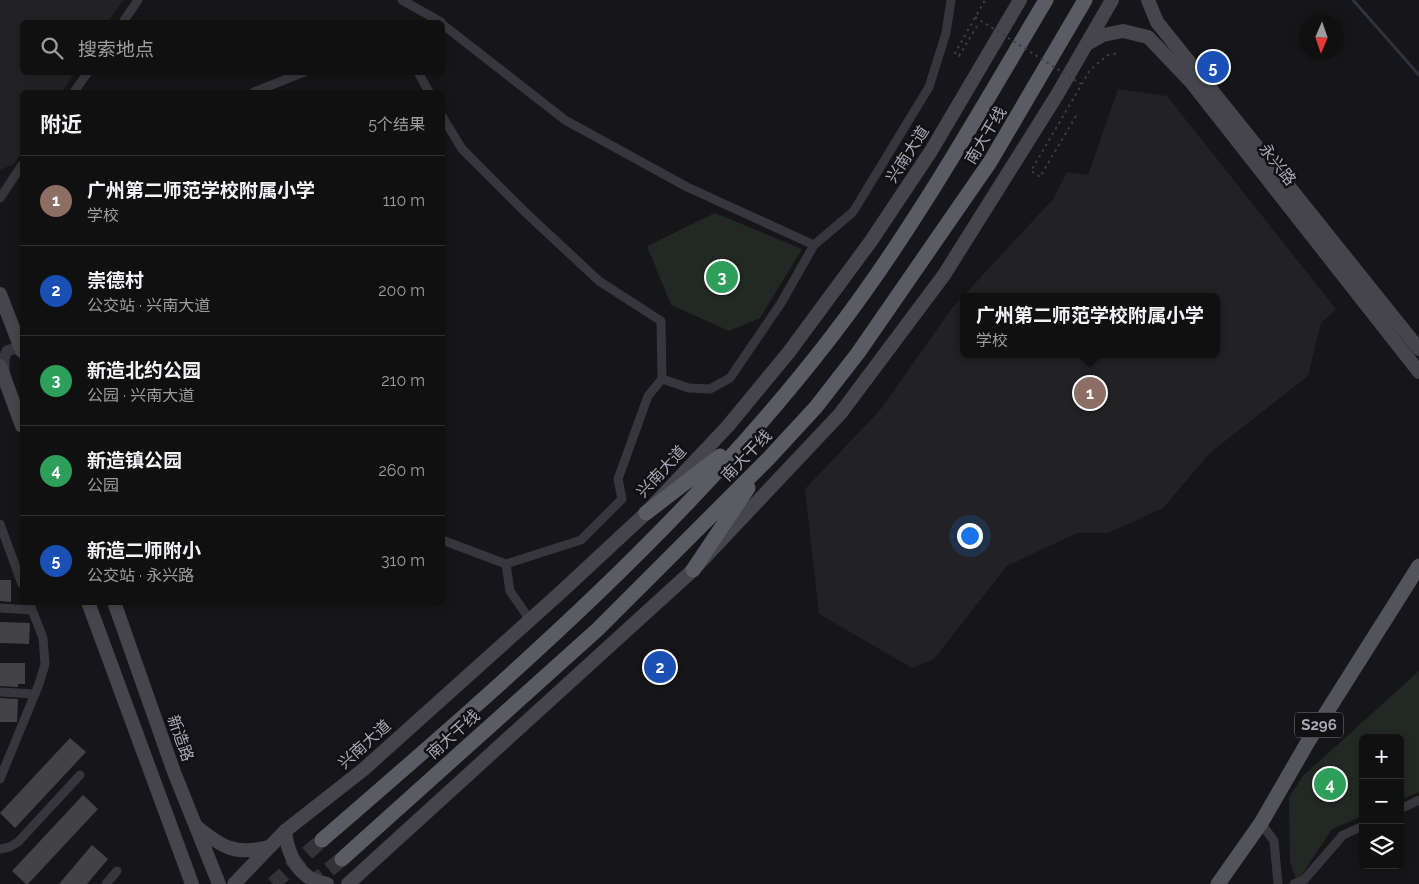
<!DOCTYPE html>
<html lang="zh">
<meta charset="utf-8">
<style>
:root{--surface:#101011;--page:#1e1e1f;--text:#f1f3f6;--muted:#9c9d9f;--line:#303031;--accent:#1a73e8}
body{margin:0;font-family:Raleway,"Noto Sans SC",sans-serif;background:var(--page);color:var(--text)}
.controls{position:absolute;right:15px;bottom:15px;display:grid;overflow:hidden;border-radius:8px;box-shadow:0 2px 8px #0003}
.controls button{width:45px;height:45px;display:grid;place-items:center;padding:0;border:0;border-bottom:1px solid var(--line);background:var(--surface);color:var(--text);font:25px sans-serif}
.compass{position:absolute;left:1299px;top:15px;width:45px;height:45px;border-radius:50%;background:var(--surface);box-shadow:0 2px 8px #0003;rotate:182deg}
.you{position:absolute;left:969px;top:535px;width:18px;height:18px;margin:-12px;border:4px solid #fff;border-radius:50%;background:#1a73e8;box-shadow:0 0 0 8px #1a73e833}
.badge{display:grid;place-items:center;width:32px;height:32px;border-radius:50%;background:var(--accent);color:#fff;font-size:16px;font-weight:700}
.pin{position:absolute;translate:-50% -50%;border:2px solid #fff;box-shadow:0 1px 5px #0006}
.popup{position:absolute;left:960px;top:293px;width:260px;height:65px;box-sizing:border-box;display:grid;place-content:center;border-radius:8px;background:var(--surface);filter:drop-shadow(0 1px 4px #0005);font-size:16px;white-space:nowrap;color:var(--muted)}
.popup b{font-size:19px;color:var(--text)}
.popup::after{content:'';position:absolute;left:50%;top:100%;margin-left:-10px;border:10px solid transparent;border-top-color:var(--surface)}
.list{margin:0;padding:0;list-style:none}
h2{display:flex;justify-content:space-between;align-items:center;height:65px;margin:0;padding:0 20px;font-size:21px}
h2 small{font-size:16px;font-weight:400;color:var(--muted)}
.list li{display:grid;grid-template-columns:32px 1fr auto;gap:15px;align-items:center;box-sizing:border-box;height:90px;padding:0 20px;border-top:1px solid var(--line)}
.list b{display:block;font-size:19px;white-space:nowrap}
.list p{margin:0;font-size:16px;white-space:nowrap;color:var(--muted)}
.list em{font-size:16px;font-style:normal;color:var(--muted)}
.icon{flex:none;width:28px;height:28px;fill:none;stroke:currentColor;stroke-width:2;stroke-linecap:round;stroke-linejoin:round}
.map{position:relative;flex:none;width:1419px;height:884px;overflow:hidden}
.search{position:absolute;background:var(--surface);box-shadow:0 2px 8px #0003;left:20px;top:20px;width:425px;height:55px;display:flex;align-items:center;gap:12px;box-sizing:border-box;padding:0 18px;border-radius:8px;color:var(--muted);font-size:19px}
.panel{position:absolute;background:var(--surface);box-shadow:0 2px 8px #0003;left:20px;top:90px;width:425px;height:515px;border-radius:8px}
.map>svg:first-child{display:block}
</style>
<div class="map">
<svg width="1419" height="884" viewBox="0 0 1419 884">
<rect width="100%" height="100%" fill="#161517"/>
<g fill="#222124" fill-rule="evenodd">
<polygon points="0,0 123,0 108,22 22,22 22,72 75,73 62,92 22,92 22,151 14,164 0,170"/>
<path d="M1118,89L1167,96L1336,309L1321,323L1308,376L1210,453L1163,508L1108,533H1077L1007,566L934,659L912,668L819,614L805,489L881,409L952,308L1053,199L1067,172L1088,175ZM964,297H1216V354H964Z"/>
</g>
<g fill="#222924">
<polygon points="715,213 802,249 760,318 729,331 671,305 647,246"/>
<polygon points="1419,671 1419,792 1400,800 1400,738 1363,738 1363,816 1332,829 1297,882 1290,862 1289,797 1303,776"/>
</g>
<g fill="none" stroke-linecap="round" stroke-linejoin="round">
<polyline stroke="#2e333c" stroke-width="3" points="1353,0 1419,75"/>
</g>
<g fill="#424247">
<polygon points="0,580 11,580 11,602 0,601"/>
<polygon points="0,622 30,623 29,644 0,643"/>
<polygon points="0,663 25,663 25,684 18,684 18,687 0,686"/>
<polygon points="0,698 18,699 17,722 0,722"/>
<polygon points="70,738 86,752 15,828 0,813"/>
<polygon points="83,795 98,809 28,884 26,884 12,871"/>
<polygon points="92,845 108,859 87,884 59,884"/>
</g>
<g fill="none" stroke-linecap="round" stroke-linejoin="round">
<g stroke="#333337" stroke-width="15" stroke-dasharray="15 8" stroke-linecap="butt">
<polyline points="273,884 322,840"/>
<polyline points="311,884 342,859"/>
</g>
<g stroke="#3d3d43" stroke-width="2" stroke-dasharray="2.5 4" stroke-linecap="butt">
<polyline points="977,26 959,56 955,53 985,0"/>
<polyline points="1076,116 1040,177 1031,171 1090,70 1108,55 1119,53"/>
</g>
<g stroke="#37363c" stroke-width="9">
<polyline points="402,0 441,22"/>
<polyline points="123,22 138,0"/>
<polyline points="442,24 565,120 687,187 814,245"/>
<polyline points="418,72 429,92"/>
<polyline points="74,92 88,72"/>
<polyline points="254,92 304,72"/>
<polyline points="442,116 462,149 525,212 599,281 661,321 662,379 648,396 618,479 622,499 581,540 506,564 442,540"/>
<polyline points="0,198 22,165"/>
<polyline points="662,379 689,388 710,389 730,378 781,303 814,245 853,212 929,87 946,33 951,0"/>
<polyline points="0,524 22,584"/>
<polyline points="506,564 510,591 530,620"/>
<polyline points="0,608 32,610"/>
<polyline points="0,692 35,694"/>
<polyline points="0,779 39,684 45,664 43,638 29,602"/>
<polyline points="1400,809 1419,800"/>
<polyline points="1261,823 1274,841 1278,884"/>
<polyline points="0,849 10,847 18,842 80,775"/>
<polyline points="106,884 117,871"/>
<polyline points="1294,884 1304,880 1343,835 1363,826"/>
</g>
<polyline stroke="#37363c" stroke-width="11" points="4,374 4,358 7,351 16,348 22,352"/>
<g stroke="#45454b" stroke-width="14">
<polyline points="1148,0 1157,22 1419,349"/>
<polyline points="1087,44 1103,35 1123,31 1148,37 1191,82 1419,372"/>
<polyline points="0,294 22,351"/>
<polyline points="0,366 22,426"/>
<polyline points="88,602 192,884"/>
<polyline points="114,602 174,772 219,884"/>
<path d="M196,826C221,847 236,856 269,847"/>
<path d="M285,831C288,857 300,880 327,884"/>
<polyline points="234,884 285,831 364,769 560,593 646,513 728,426 789,352 871,241 931,151 1020,0"/>
<polyline points="348,884 693,570 840,414 944,275 1057,95 1112,0"/>
</g>
<polyline stroke="#53535a" stroke-width="15" points="1218,884 1261,823 1309,740 1419,566"/>
<g stroke="#5b5b63" stroke-width="15">
<polyline points="646,513 720,456"/>
<polyline points="693,570 748,488"/>
<path d="M322,840C502,684 686,526 832,336C913,231 978,114 1046,0"/>
<polyline points="342,859 598,629 769,458 816,407 858,353 990,162 1085,0"/>
</g>
<polyline stroke="#3d3d43" stroke-width="2" stroke-dasharray="2.5 4" stroke-linecap="butt" points="975,17 1081,84"/>
</g>
<g text-anchor="middle" stroke-width="5" stroke-linejoin="round" paint-order="stroke">
<rect fill="#111012" stroke="#7b7b85" stroke-width="1" x="1295" y="712.5" width="48" height="25" rx="4"/>
<g font-size="15" font-weight="bold" fill="#a8a9b6">
<text x="1319" y="730">S296</text>
</g>
<g font-size="16" fill="#a8a9b6" stroke="#111012">
<text transform="translate(985 135) rotate(-59)" y="6">南大干线</text>
<text transform="translate(907 154) rotate(-57)" y="6">兴南大道</text>
<text transform="translate(1278 164) rotate(52)" y="6">永兴路</text>
<text transform="translate(746 455) rotate(-46)" y="6">南大干线</text>
<text transform="translate(661 471) rotate(-47)" y="6">兴南大道</text>
<text transform="translate(453 734) rotate(-42)" y="6">南大干线</text>
<text transform="translate(181 738) rotate(70)" y="6">新造路</text>
<text transform="translate(364 744) rotate(-42)" y="6">兴南大道</text>
</g>
</g>
</svg>
<div class="controls">
<button>+</button>
<button>−</button>
<button><svg class="icon" aria-label="layers" viewBox="0 0 24 24"><path d="M12 4l9 5-9 5-9-5zM3 14l9 5 9-5"/></svg></button>
</div>
<svg class="compass" viewBox="-18 -18 36 36"><path d="M0-13l5 13h-10z" fill="#e53935"/><path d="M0 13l5-13h-10z" fill="#9c9d9f"/></svg>
<div class="you"></div>
<div class="pin badge" style="left:1090px;top:393px;background:#8d6e63">1</div>
<div class="popup"><b>广州第二师范学校附属小学</b>学校</div>
<div class="pin badge" style="left:660px;top:667px;background:#1a4fb4">2</div>
<div class="pin badge" style="left:722px;top:277px;background:#2e9e5b">3</div>
<div class="pin badge" style="left:1330px;top:784px;background:#2e9e5b">4</div>
<div class="pin badge" style="left:1213px;top:67px;background:#1a4fb4">5</div>
<div class="search"><svg class="icon" aria-label="search" viewBox="0 0 24 24"><circle cx="10" cy="10" r="6"/><path d="M15 15l6 6"/></svg>搜索地点</div>
<section class="panel">
<h2>附近<small>5个结果</small></h2>
<ul class="list">
<li><span class="badge" style="background:#8d6e63">1</span><div><b>广州第二师范学校附属小学</b><p>学校</p></div><em>110 m</em></li>
<li><span class="badge" style="background:#1a4fb4">2</span><div><b>崇德村</b><p>公交站 · 兴南大道</p></div><em>200 m</em></li>
<li><span class="badge" style="background:#2e9e5b">3</span><div><b>新造北约公园</b><p>公园 · 兴南大道</p></div><em>210 m</em></li>
<li><span class="badge" style="background:#2e9e5b">4</span><div><b>新造镇公园</b><p>公园</p></div><em>260 m</em></li>
<li><span class="badge" style="background:#1a4fb4">5</span><div><b>新造二师附小</b><p>公交站 · 永兴路</p></div><em>310 m</em></li>
</ul>
</section>
</div>
